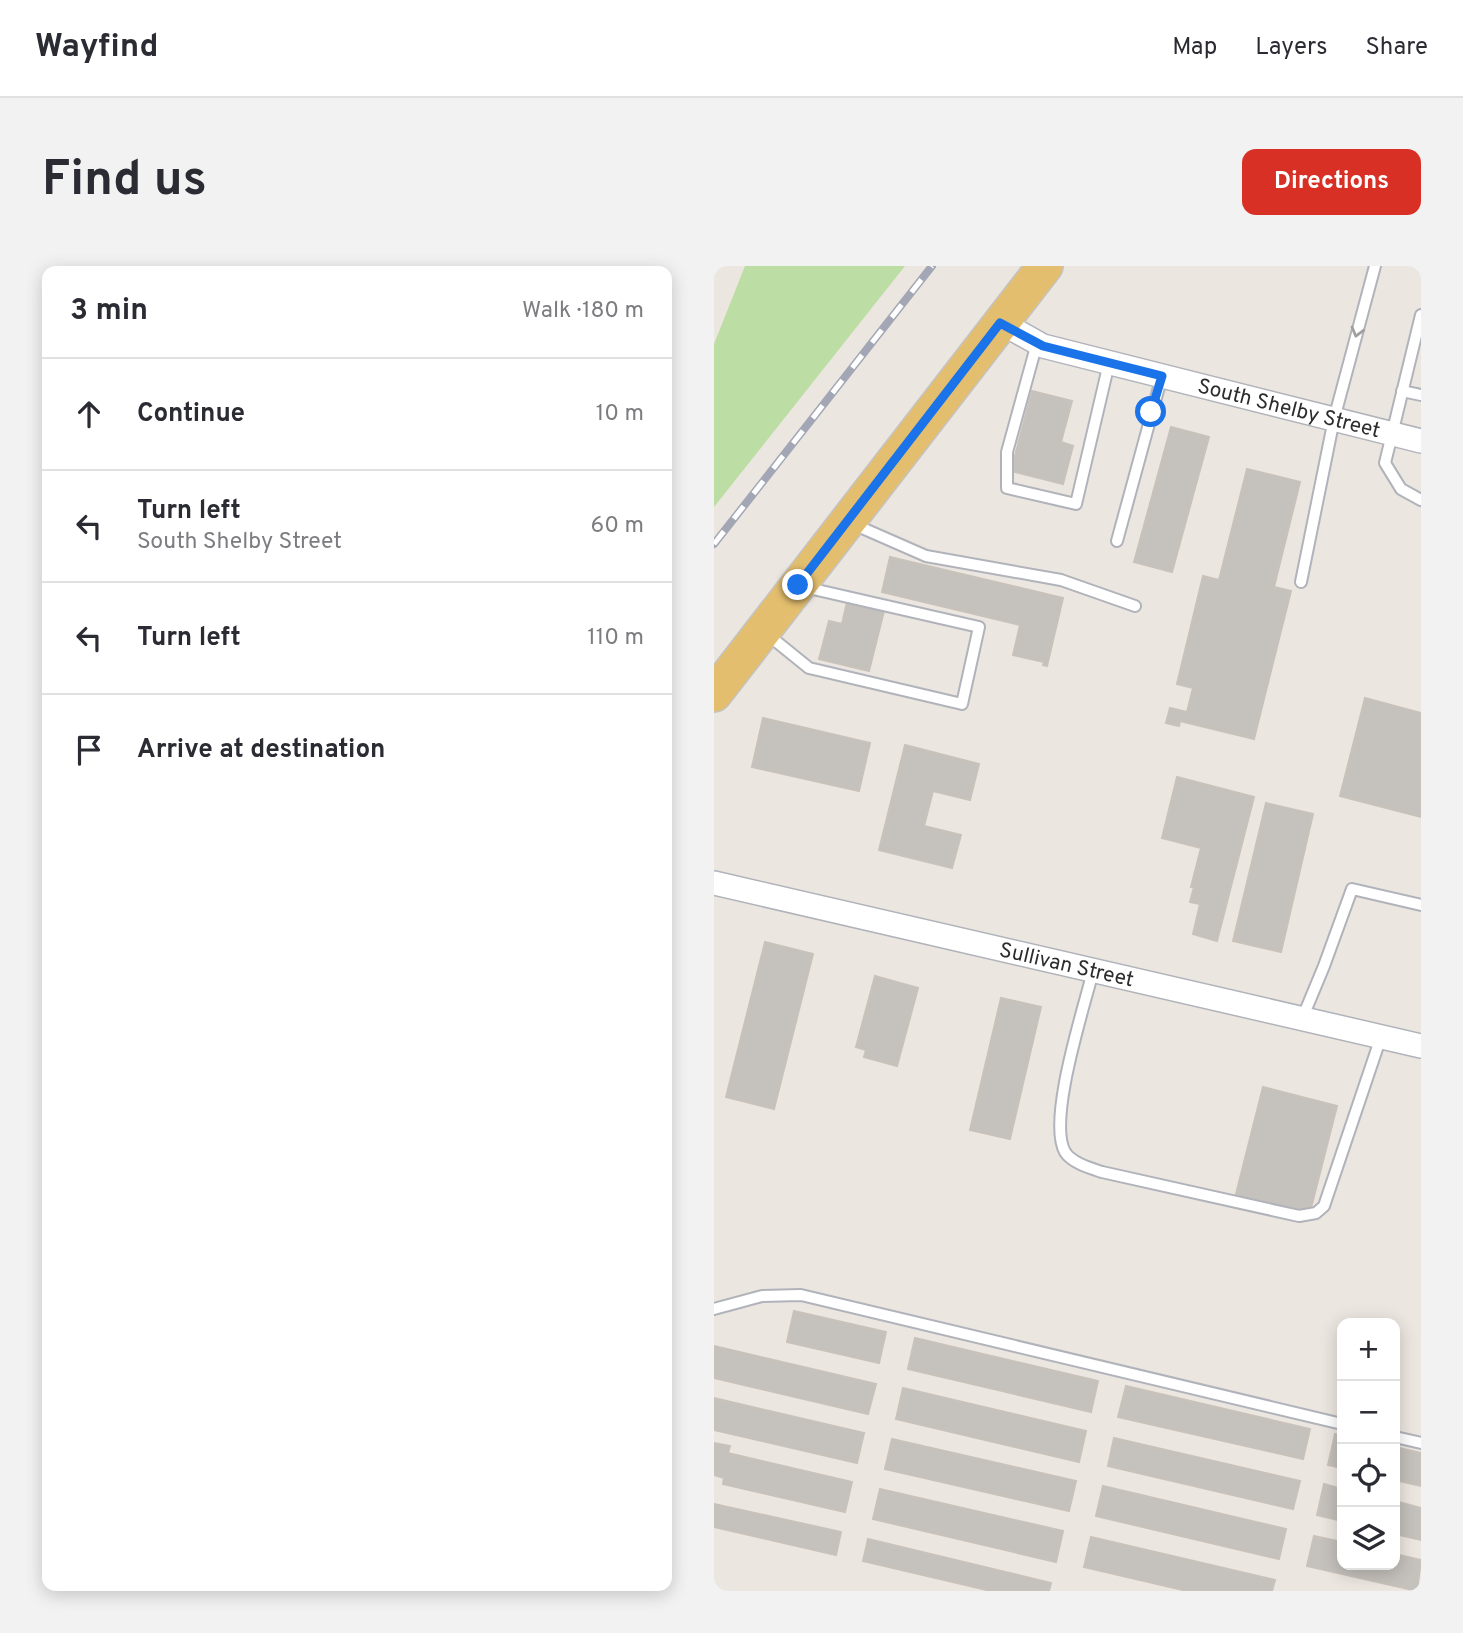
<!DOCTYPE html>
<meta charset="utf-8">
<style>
:root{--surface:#fff;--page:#f2f2f3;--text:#2b2b33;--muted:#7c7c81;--line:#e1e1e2;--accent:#d93025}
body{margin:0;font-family:Overpass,sans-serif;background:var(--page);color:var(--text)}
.controls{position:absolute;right:21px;bottom:21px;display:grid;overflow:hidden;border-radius:14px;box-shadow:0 4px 18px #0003}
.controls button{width:63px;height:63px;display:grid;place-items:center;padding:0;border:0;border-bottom:2px solid var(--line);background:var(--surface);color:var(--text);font:35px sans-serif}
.stop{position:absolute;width:21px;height:21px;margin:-16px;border:5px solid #1a73e8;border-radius:50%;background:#fff}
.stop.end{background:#1a73e8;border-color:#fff;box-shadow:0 2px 7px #0008}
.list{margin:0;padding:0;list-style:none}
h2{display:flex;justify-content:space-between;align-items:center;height:91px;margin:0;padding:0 28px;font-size:30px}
h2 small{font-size:23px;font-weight:400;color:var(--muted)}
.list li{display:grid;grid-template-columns:46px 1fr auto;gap:21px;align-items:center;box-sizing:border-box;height:112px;padding:0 28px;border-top:2px solid var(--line)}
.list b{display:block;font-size:26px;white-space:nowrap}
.list p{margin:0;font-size:23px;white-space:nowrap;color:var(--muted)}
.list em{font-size:23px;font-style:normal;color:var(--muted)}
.icon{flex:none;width:38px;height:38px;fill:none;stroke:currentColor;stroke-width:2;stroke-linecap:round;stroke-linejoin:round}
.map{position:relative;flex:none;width:707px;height:1325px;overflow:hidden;border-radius:14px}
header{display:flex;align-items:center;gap:42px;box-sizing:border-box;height:98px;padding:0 35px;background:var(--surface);border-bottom:2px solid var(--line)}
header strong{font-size:33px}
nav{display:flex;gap:38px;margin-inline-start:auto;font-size:24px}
.intro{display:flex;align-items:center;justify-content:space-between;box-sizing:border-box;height:168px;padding:0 42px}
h1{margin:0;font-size:49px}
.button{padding:18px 32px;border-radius:14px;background:var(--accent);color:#fff;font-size:24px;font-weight:700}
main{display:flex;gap:42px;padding:0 42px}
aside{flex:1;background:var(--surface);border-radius:14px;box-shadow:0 4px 18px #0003}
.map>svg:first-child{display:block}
</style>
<header>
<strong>Wayfind</strong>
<nav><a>Map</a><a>Layers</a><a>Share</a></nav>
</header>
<div class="intro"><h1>Find us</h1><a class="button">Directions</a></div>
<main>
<aside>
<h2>3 min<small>Walk · 180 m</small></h2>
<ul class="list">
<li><svg class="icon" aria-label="ahead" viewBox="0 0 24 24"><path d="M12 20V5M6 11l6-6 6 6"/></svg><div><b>Continue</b></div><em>10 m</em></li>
<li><svg class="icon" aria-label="left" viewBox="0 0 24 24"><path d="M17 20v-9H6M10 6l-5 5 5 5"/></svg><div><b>Turn left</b><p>South Shelby Street</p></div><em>60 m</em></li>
<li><svg class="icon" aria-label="left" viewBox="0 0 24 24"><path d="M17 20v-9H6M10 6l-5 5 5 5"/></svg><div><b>Turn left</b></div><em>110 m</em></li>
<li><svg class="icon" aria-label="arrive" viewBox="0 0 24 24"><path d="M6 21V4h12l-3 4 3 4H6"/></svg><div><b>Arrive at destination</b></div></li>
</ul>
</aside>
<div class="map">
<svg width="707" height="1325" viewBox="0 0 707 1325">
<rect width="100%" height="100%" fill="#ece6e0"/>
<polygon fill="#bcdda3" points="31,0 191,0 0,241 0,78"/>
<g fill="#c5c1bc" stroke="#c8c2ba" stroke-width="2">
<polygon points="318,125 358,135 347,176 359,180 349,218 297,205"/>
<polygon points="457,161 495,171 458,306 420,296"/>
<polygon points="533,203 586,216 560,321 577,325 540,473 466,455 465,460 452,457 456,442 473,446 479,422 463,418 489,310 505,314"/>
<polygon points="176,291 349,332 333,400 329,399 330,396 299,389 306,359 168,326"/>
<polygon points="133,336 170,345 155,405 105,393 115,355 128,358"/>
<polygon points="651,432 707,447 707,551 626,530"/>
<polygon points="49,452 156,477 145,525 38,501"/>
<polygon points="191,479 265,498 256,534 219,525 210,560 247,569 238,602 165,584"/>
<polygon points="463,511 540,531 503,675 479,668 486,638 476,636 480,621 477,621 487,582 448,572"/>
<polygon points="552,537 599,548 567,686 519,675"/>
<polygon points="51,676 99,688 60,843 12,831"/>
<polygon points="161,710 204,722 183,800 150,791 152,784 142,781"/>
<polygon points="287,732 327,741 296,873 256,864"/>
<polygon points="549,821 623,840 595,950 521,932"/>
<polygon points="80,1045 172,1066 165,1097 73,1076"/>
<polygon points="201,1072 384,1115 377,1146 194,1103"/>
<polygon points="0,1080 162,1118 154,1148 0,1112"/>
<polygon points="412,1120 596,1163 589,1193 404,1151"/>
<polygon points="189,1122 372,1165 365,1196 182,1153"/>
<polygon points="0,1132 150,1167 143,1197 0,1164"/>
<polygon points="621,1168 628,1170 628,1202 614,1199"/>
<polygon points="400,1172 586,1215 579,1243 394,1200"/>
<polygon points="178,1173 362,1215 355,1245 171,1203"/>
<polygon points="0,1177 16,1180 14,1187 138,1216 131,1246 9,1218 10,1212 0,1209"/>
<polygon points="681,1181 707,1187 707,1220 681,1214"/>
<polygon points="610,1218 628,1223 628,1255 603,1249"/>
<polygon points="389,1220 572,1263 565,1293 382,1250"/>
<polygon points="166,1223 349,1265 342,1296 159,1253"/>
<polygon points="681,1235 707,1242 707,1274 681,1268"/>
<polygon points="0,1238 127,1266 122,1289 0,1261"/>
<polygon points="600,1270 628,1276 628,1299 681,1299 681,1288 707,1294 703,1325 593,1300"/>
<polygon points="377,1271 561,1314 558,1325 473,1325 370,1301"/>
<polygon points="154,1273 337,1317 335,1325 277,1325 149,1295"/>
</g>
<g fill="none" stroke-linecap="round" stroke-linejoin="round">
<g stroke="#b1b3bb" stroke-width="14">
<g id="lane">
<polyline points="707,49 671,197 687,223 707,234"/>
<polyline points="323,77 293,186 293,222 362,238 395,97"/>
<polyline points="688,125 707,129"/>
<polyline points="139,258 212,290 347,314 421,340"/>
<polyline points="403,275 448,110"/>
<polyline points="587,316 620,153 661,0"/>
<polyline points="53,368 95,402 248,438 265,361 90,321"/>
<path d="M379,705C370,742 333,854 351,886C358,897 376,902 388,906L585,950L602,947L610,940L667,771"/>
<polyline points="588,753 610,700 638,623 707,639"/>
<polyline points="0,1043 48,1030 87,1029 628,1158"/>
<polyline points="681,1171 707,1177"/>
</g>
</g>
<g stroke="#b1b3bb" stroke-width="26">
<g id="street">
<path id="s1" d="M286,56L329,80L707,175"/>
<path id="s2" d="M0,617L707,780"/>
</g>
</g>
<g stroke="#c4c4c4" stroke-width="38">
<polyline id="primary" points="0,428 331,0"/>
</g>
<use href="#lane" stroke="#fff" stroke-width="10"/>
<use href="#street" stroke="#fff" stroke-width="23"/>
<use href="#primary" stroke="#e3be6e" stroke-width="35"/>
<g stroke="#a3a7b5" stroke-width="8">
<polyline id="rail" points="0,278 218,0"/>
</g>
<use href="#rail" stroke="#fff" stroke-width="5" stroke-dasharray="16" stroke-linecap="butt"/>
</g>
<defs><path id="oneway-chevron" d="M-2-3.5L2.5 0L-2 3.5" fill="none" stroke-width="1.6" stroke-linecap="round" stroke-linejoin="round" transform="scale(1.75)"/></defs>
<use stroke="#a0a0a0" href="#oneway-chevron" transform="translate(643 66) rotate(105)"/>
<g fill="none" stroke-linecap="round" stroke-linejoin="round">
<polyline stroke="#1a73e8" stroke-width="9" points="84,319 286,57 329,80 448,110 437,146"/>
</g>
<g text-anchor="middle" stroke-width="5" stroke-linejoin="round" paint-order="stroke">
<g font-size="21" fill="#2c2c2c" stroke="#fff">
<text dy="7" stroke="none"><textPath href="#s1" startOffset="303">South Shelby Street</textPath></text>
<text dy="7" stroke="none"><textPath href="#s2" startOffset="362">Sullivan Street</textPath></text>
</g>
</g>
</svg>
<div class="controls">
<button>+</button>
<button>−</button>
<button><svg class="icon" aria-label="locate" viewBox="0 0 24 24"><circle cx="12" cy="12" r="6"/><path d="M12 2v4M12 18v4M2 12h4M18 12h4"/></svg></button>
<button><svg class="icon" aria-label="layers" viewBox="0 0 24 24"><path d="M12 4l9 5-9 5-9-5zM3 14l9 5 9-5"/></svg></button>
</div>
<div class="stop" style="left:437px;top:146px"></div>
<div class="stop end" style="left:84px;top:319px"></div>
</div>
</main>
